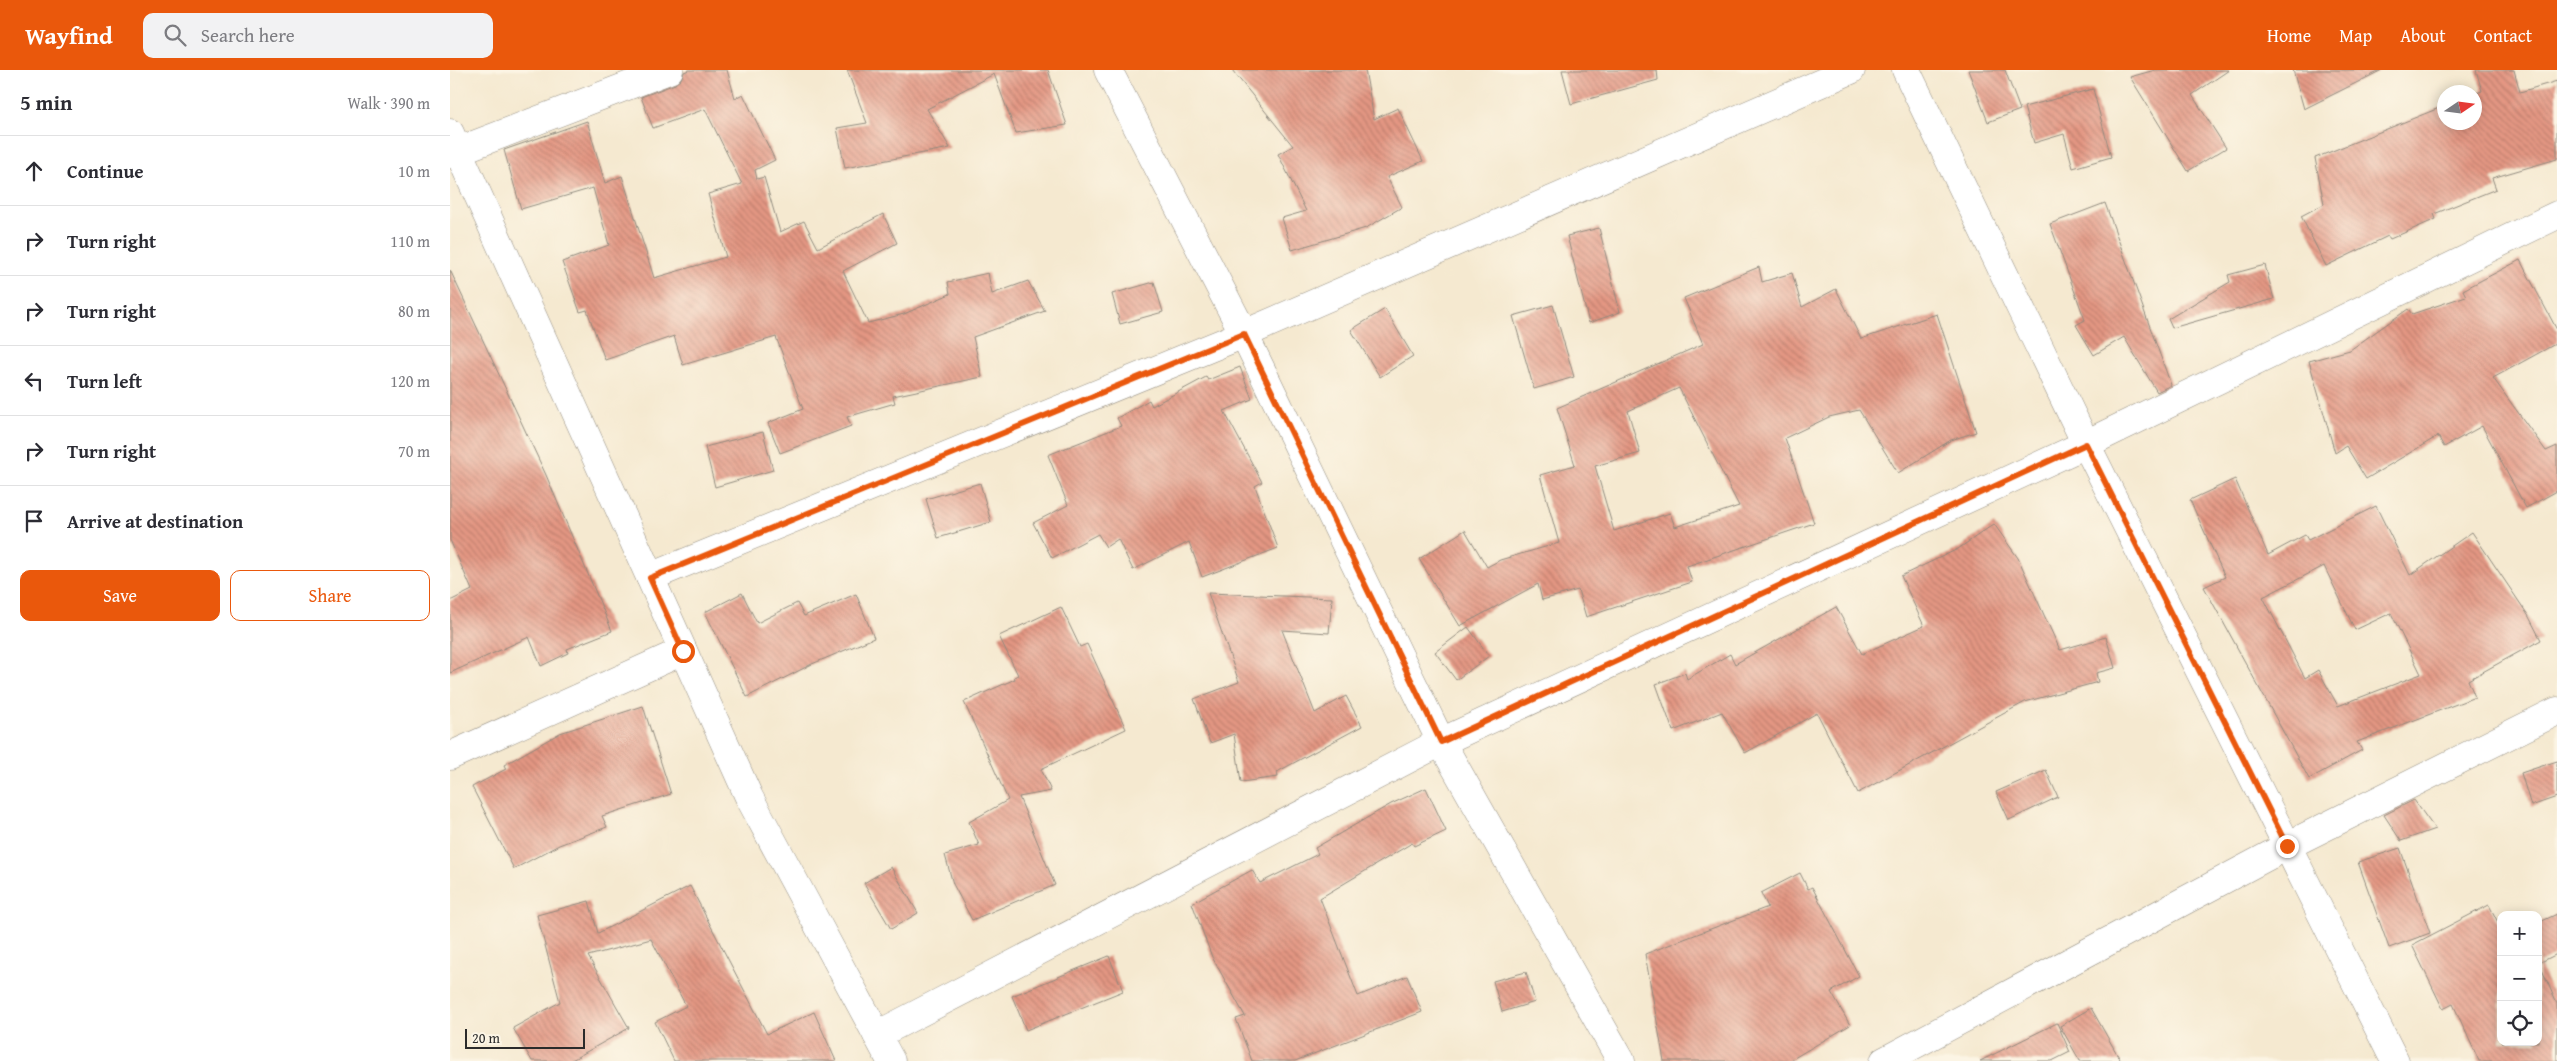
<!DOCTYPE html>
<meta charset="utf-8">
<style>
:root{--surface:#fff;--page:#f2f2f3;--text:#2b2b33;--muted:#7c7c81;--line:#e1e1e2;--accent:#ea580c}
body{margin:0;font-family:"Gentium Book Plus",serif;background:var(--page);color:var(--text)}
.controls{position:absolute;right:15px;bottom:15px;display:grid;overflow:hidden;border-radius:10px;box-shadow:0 2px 12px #0003}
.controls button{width:45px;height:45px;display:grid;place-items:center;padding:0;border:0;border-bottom:1px solid var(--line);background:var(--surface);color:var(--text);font:25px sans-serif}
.compass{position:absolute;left:1987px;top:15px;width:45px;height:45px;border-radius:50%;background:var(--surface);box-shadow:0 2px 12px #0003;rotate:77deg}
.scale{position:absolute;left:15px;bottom:12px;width:120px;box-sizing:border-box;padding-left:5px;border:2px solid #2b2b2b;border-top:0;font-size:14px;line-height:18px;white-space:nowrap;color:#2b2b2b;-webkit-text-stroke:4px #fcf5e5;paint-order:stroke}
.stop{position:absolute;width:15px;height:15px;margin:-11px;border:4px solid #ea580c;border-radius:50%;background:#fff}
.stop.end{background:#ea580c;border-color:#fff;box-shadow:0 1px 5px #0008}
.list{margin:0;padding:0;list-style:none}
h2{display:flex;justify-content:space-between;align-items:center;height:65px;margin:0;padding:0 20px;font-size:21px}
h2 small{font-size:16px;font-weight:400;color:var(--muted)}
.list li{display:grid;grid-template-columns:32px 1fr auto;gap:15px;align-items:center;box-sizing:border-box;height:70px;padding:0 20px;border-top:1px solid var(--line)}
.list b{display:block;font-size:19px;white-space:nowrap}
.list em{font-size:16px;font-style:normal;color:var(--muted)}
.actions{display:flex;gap:10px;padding:15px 20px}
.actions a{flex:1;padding:11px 0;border:1px solid var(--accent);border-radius:10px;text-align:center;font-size:18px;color:var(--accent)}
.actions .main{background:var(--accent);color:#fff}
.icon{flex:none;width:28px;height:28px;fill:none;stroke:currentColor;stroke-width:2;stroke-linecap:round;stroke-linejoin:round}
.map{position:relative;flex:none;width:2107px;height:991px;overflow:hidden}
header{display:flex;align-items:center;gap:30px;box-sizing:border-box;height:70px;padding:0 25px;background:var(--accent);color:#fff}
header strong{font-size:24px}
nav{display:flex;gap:28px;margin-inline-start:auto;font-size:18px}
.search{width:350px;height:45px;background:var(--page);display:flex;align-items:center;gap:12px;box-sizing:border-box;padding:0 18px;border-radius:10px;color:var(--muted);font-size:19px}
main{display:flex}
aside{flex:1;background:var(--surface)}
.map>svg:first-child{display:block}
</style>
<header>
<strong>Wayfind</strong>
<div class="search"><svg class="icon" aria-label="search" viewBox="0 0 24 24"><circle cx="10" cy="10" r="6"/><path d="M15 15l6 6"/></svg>Search here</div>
<nav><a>Home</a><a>Map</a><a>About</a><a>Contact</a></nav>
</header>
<main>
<aside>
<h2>5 min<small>Walk · 390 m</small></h2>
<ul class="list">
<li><svg class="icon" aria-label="ahead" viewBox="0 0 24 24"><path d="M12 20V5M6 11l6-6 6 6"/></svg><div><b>Continue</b></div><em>10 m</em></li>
<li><svg class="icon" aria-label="right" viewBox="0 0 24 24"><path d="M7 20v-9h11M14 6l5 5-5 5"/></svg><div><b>Turn right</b></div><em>110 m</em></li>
<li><svg class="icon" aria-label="right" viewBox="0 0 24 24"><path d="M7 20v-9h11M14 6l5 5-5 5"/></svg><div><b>Turn right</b></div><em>80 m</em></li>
<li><svg class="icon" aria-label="left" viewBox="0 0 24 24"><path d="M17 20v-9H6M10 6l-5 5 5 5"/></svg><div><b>Turn left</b></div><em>120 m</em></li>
<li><svg class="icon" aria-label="right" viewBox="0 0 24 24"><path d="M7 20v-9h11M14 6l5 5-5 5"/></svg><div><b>Turn right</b></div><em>70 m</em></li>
<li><svg class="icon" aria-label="arrive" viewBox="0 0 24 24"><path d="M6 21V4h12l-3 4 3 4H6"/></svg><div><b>Arrive at destination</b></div></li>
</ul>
<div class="actions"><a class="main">Save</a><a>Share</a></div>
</aside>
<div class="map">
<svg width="2107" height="991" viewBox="0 0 2107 991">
<defs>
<pattern id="building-back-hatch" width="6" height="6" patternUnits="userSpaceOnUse" patternTransform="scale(1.25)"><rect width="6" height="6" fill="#e49783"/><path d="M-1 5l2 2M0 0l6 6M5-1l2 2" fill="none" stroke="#b97b6b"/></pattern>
</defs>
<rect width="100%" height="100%" fill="#fcf5e5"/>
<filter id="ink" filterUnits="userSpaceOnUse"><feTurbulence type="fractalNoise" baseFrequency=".02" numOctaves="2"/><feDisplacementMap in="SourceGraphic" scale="10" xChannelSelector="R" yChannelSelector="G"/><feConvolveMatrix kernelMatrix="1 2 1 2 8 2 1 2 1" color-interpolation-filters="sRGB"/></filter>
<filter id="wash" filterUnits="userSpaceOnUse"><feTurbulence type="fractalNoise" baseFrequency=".0096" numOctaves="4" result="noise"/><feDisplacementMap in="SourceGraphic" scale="20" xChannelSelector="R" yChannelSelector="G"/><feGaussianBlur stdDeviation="1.12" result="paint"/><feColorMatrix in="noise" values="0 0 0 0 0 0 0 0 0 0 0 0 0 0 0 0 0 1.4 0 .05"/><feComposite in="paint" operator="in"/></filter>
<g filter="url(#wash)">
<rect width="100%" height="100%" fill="#f5e9d0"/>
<g id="blocks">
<g fill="url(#building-back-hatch)" fill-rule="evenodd">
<polygon points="239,0 277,0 285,28 293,24 325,90 305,100 307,109 314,107 330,162 354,151 368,178 433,144 447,173 393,201 418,253 454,244 500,224 498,212 538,203 542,224 578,211 595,241 523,267 532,307 443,326 445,333 397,347 401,356 330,383 318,353 353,339 326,267 233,295 224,266 155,290 137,240 130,242 112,192 159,175 143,118 71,139 54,80 137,51 155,113 172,106 204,208 276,187 258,124 292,114 255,39 203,58 191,27 225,14 231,9 234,2"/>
<polygon points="397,0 598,0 617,55 566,63 544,4 477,39 500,78 395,98 387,58 417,53"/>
<polygon points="782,0 915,0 924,49 948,38 973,91 937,107 952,137 916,158 842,180 832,148 856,141 828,84 843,76"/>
<polygon points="1112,0 1207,0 1208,10 1121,34"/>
<polygon points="1518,0 1555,0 1570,40 1538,52"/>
<polygon points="1705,0 1779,0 1742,25 1776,78 1738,101 1680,7"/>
<polygon points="1843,0 1932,0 1854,39"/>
<polygon points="2026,0 2064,0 2070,22 2107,11 2107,89 2042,108 2046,119 1984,144 1986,149 1940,169 1938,166 1876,196 1851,146 1874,134 1865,88 1994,36 1994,52 2024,52 2024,24 2032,21"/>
<polygon points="1643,19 1661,87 1623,98 1614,64 1584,73 1574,37"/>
<polygon points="1655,133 1721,315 1707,322 1674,267 1644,285 1626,255 1635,250 1600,154"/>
<polygon points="1149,158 1170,242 1139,253 1117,166"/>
<polygon points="2070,190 2107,260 2107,273 2043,308 2096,381 2107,376 2107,421 2076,438 2032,356 1994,377 1988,366 1916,409 1896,376 1885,383 1859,291 1900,280 1958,239 1962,244 2016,226 2013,220"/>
<polygon points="1815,195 1824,229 1722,258 1718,249 1780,212 1778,205"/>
<path d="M1309,197L1312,212L1342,203L1352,237L1386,219L1411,269L1487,244L1526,362L1501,370L1448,403L1409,340L1379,347L1335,368L1364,453L1237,496L1242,512L1136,547L1128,520L1092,530L1088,514L1010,556L969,489L1015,460L1037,497L1050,490L1109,473L1090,405L1125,395L1107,338L1253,274L1234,228ZM1229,318L1289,436L1225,457L1220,443L1164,461L1145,396L1190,383L1178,341Z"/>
<polygon points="0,200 96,405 162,561 117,579 118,583 91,596 79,567 0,603 0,531 22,520 0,470"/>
<polygon points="704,212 713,242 670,254 662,224"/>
<polygon points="1103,235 1124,307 1084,319 1063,246"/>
<polygon points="935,239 963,286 930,307 901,260"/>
<polygon points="790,297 802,329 774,341 812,412 805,416 828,478 752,507 739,472 683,500 668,469 656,477 648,464 602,488 583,453 618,435 598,385 671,356 667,348 699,330 702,336 756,307 758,310"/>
<polygon points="313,362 323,400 265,417 255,377"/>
<path d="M1785,409L1818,485L1855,465L1858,470L1926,436L1960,505L2022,462L2078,545L2091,570L2018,610L2025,627L1907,672L1912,680L1859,709L1754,517L1775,507L1740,430ZM1874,496L1905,560L1941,543L1971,604L1888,636L1868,600L1855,608L1813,527Z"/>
<polygon points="530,413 541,452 488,468 476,429"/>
<polygon points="1544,454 1568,488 1610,580 1656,567 1665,598 1646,603 1648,612 1575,632 1408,723 1367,643 1295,683 1272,642 1223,661 1206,614 1235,603 1237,609 1280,584 1285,594 1386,537 1412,584 1474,556 1451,506 1508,479"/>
<polygon points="292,523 307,553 347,533 354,546 406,524 424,568 362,594 297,627 255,542"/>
<polygon points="758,523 882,528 879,563 832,560 865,643 896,626 912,656 827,702 828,707 791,712 784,664 760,673 744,629 789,612"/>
<polygon points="611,537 630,577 637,574 676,659 591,699 601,721 569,727 605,815 522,850 503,814 495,785 529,775 519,752 558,730 514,632 565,609 564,607 568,605 549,566"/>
<polygon points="1018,557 1039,586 1006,610 985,582"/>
<polygon points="193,636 221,724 152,746 157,757 109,775 64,799 22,717 56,699 54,695 110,663"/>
<polygon points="2107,691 2107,727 2081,736 2071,703"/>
<polygon points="1596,700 1608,727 1559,750 1546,722"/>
<polygon points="976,718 996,761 964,776 962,773 870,828 908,926 957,906 972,942 845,991 802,991 786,949 795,946 762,887 742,833 802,800 810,813 868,784 865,778 941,734"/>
<polygon points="1964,730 1985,759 1951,771 1934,745"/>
<polygon points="1950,778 1980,863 1939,878 1908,792"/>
<polygon points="441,797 468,843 441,859 414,813"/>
<polygon points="1350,803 1358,819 1362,817 1409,906 1381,922 1400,955 1339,991 1214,991 1195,884 1318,837 1311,823"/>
<polygon points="240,816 317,964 364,942 386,991 224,991 205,952 236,936 201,869 138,886 179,958 120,991 82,991 63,958 110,932 87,845 139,831 148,863"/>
<polygon points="2039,835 2051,858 2051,972 2088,972 2088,853 2107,844 2107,884 2089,893 2107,934 2107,991 2029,991 2003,934 1993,939 1962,875"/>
<polygon points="659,886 673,921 576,960 562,926"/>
<polygon points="1076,902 1085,932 1052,942 1043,911"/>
<polygon points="1641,938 1671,991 1630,991 1610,956"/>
<polygon points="1607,953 1620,982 1602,991 1530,991"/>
</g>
</g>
</g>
<g filter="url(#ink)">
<use href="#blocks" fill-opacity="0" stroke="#908a7e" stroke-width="1"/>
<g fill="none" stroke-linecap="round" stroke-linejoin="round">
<g stroke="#908a7e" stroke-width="29">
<g id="minor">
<polyline points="658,0 794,264 991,672 1171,991"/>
<polyline points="0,63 299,727 441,991"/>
<polyline points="0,84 219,0"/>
<polyline points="200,507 794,264 1401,0"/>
<polyline points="0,686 233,581"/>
<polyline points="427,965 991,672 1636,374 2107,145"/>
<polyline points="1434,991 1837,776 2107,641"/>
</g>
</g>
<g stroke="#908a7e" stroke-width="29">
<polyline id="tertiary" points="1456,0 1636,374 1945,991"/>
</g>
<use href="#minor" stroke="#fff" stroke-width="28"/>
<use href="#tertiary" stroke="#fff" stroke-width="28"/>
</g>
</g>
<g fill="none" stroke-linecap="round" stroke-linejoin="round" filter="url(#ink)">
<polyline stroke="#ea580c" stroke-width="6" points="233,581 200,508 794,264 991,672 1636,374 1837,776"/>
</g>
</svg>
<div class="controls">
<button>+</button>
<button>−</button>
<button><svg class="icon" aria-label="locate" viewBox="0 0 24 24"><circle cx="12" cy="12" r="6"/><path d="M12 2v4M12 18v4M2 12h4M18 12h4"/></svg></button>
</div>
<svg class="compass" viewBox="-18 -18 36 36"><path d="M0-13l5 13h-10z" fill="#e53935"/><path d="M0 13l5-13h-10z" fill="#7c7c81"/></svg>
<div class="scale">20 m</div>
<div class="stop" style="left:233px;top:581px"></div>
<div class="stop end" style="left:1837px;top:776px"></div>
</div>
</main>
